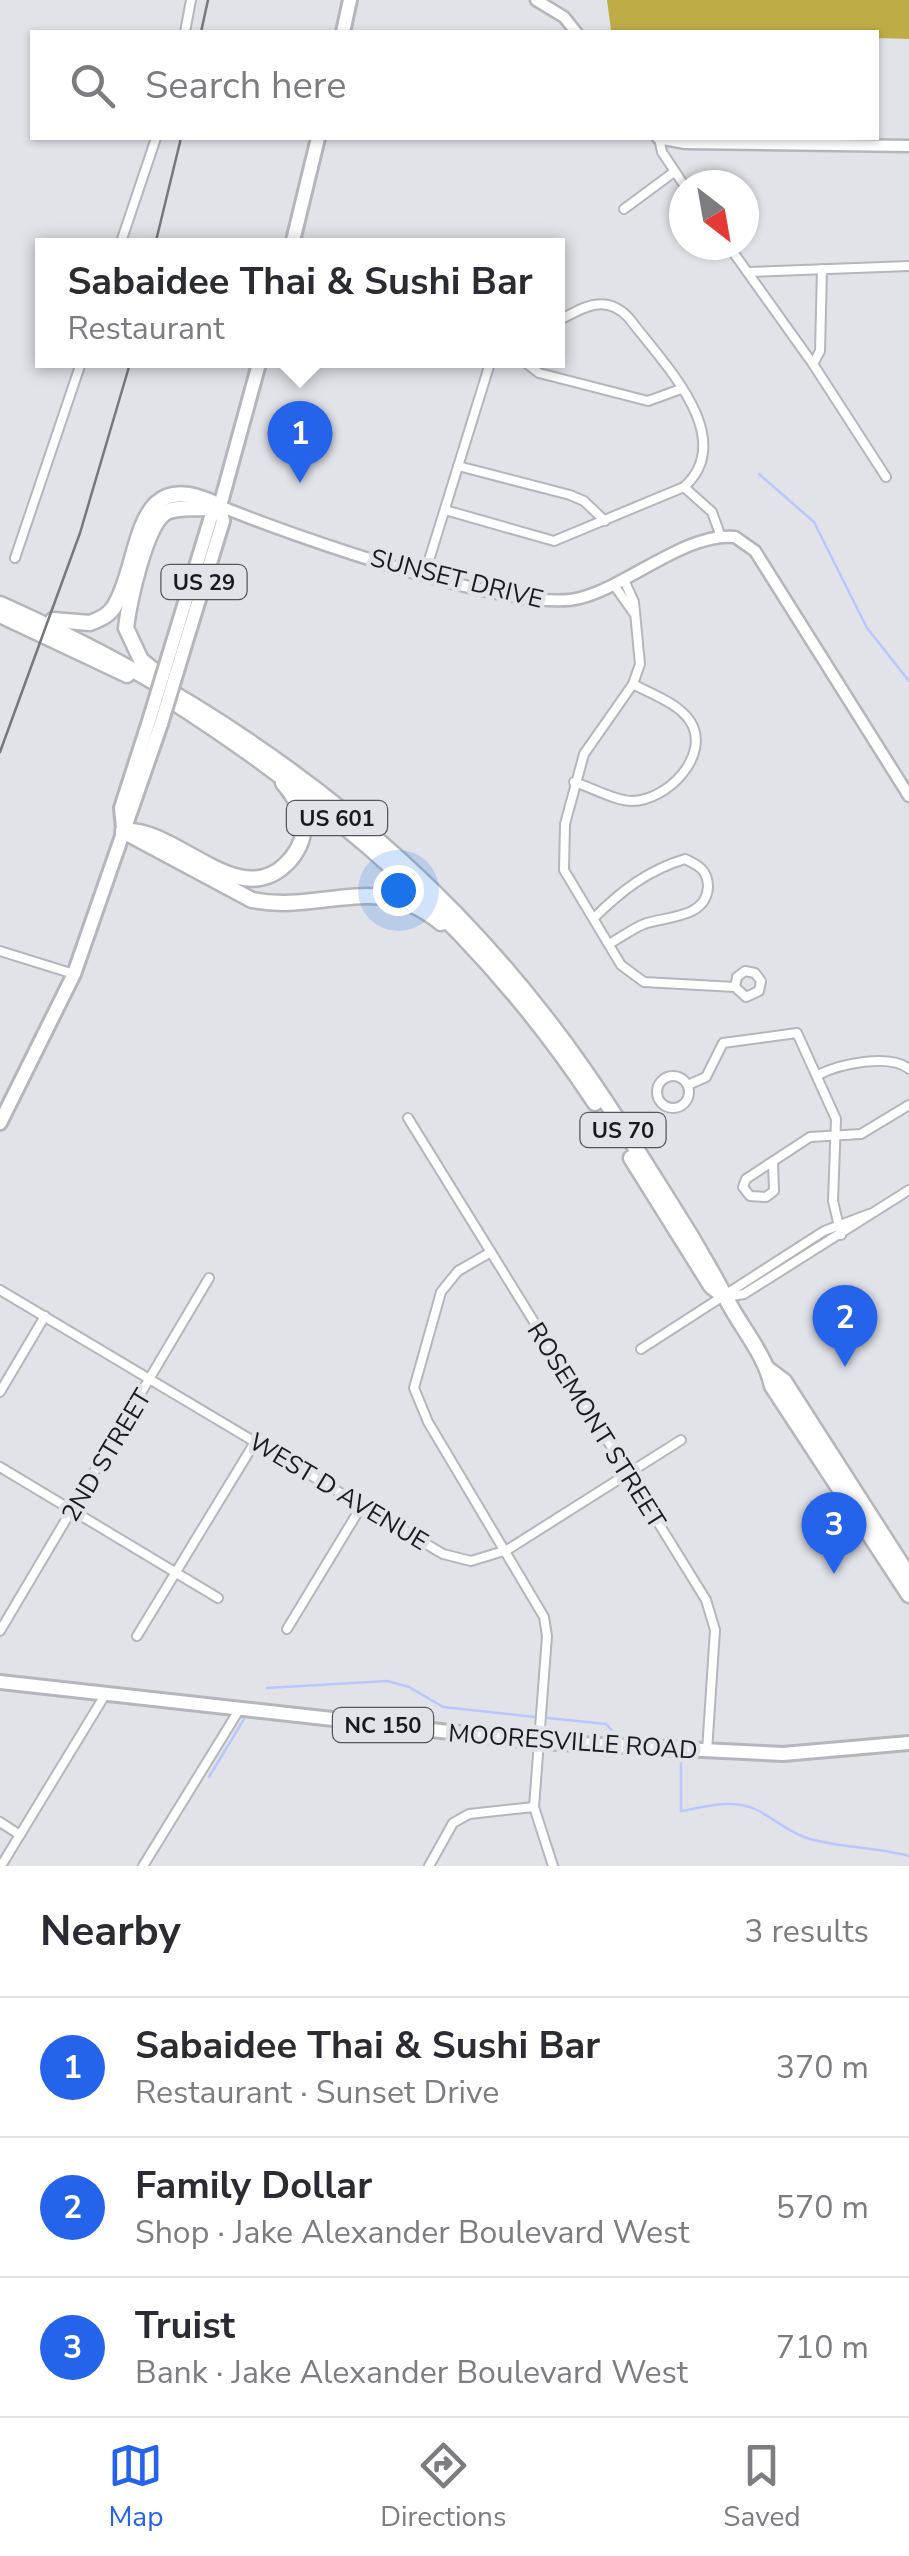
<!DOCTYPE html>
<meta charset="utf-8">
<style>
:root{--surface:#fff;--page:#f7f7f7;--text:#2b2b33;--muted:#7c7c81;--line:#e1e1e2;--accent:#2563eb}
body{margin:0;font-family:"Nunito Sans",sans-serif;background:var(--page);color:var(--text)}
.compass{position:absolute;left:669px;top:170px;width:90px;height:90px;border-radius:50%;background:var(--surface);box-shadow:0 2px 8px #0004;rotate:149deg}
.you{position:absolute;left:398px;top:890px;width:35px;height:35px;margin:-25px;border:8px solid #fff;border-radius:50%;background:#1a73e8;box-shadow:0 0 0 15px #1a73e833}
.badge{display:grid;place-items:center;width:65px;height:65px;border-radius:50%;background:var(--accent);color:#fff;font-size:32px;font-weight:700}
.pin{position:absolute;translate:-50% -82px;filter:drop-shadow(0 2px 5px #0008)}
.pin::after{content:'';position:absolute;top:52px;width:35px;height:30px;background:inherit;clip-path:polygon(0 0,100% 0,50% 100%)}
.popup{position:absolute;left:35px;top:238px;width:530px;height:130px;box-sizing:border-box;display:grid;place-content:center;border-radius:0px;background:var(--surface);filter:drop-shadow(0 2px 8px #0005);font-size:32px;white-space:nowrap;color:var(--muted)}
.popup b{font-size:38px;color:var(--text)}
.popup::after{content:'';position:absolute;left:50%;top:100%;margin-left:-20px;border:20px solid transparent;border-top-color:var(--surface)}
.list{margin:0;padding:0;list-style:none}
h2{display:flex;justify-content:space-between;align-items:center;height:130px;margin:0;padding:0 40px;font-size:42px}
h2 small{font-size:32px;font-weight:400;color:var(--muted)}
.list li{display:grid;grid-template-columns:65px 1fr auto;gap:30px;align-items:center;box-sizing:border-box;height:140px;padding:0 40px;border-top:2px solid var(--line)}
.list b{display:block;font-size:38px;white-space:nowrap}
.list p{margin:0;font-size:32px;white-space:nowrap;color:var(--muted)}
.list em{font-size:32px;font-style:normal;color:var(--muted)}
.icon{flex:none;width:55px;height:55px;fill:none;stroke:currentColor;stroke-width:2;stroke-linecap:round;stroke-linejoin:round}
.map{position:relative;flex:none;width:909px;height:1866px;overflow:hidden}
.search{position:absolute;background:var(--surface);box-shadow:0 2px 8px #0004;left:30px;right:30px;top:30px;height:110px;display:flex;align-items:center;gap:25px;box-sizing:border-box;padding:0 35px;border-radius:0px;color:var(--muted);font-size:38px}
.sheet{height:550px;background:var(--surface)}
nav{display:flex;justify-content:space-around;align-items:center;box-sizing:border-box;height:140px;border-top:2px solid var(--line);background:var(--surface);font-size:28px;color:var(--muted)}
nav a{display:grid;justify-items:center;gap:5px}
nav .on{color:var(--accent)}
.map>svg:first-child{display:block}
</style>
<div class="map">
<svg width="909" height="1866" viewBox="0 0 909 1866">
<rect width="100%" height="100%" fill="#e1e3e9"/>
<polygon fill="#bead47" points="607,0 909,0 909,39 877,38 876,32 611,30"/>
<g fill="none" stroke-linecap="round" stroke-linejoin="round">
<g stroke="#b9c7fb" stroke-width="2.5">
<polyline points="759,474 814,522 867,628 909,681"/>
<polyline points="267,1688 387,1681 409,1687 443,1707 535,1717"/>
<polyline points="548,1718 606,1724 619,1738 657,1737"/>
<path d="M681,1762V1811C705,1807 734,1798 757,1810C775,1819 789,1833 810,1839C843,1848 876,1847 909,1856"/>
<polyline points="209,1777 244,1719"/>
</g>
<g stroke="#b4b6bc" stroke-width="12">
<g id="minor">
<polyline points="185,32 191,0"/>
<polyline points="659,138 662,152 684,185"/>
<polyline points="624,209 674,172"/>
<polyline points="120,245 156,138"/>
<polyline points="728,245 813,364 886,477"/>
<polyline points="748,272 909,266"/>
<polyline points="522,360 539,373 648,401 681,389"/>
<polyline points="813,364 820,351 822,269"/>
<polyline points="458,466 570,495 584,501 605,521"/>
<polyline points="684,487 712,512 721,537"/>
<path d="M445,510L554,541L684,487C740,437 660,360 629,318C606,293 583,307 558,321"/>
<polyline points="15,558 82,360"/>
<polyline points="425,573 491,360"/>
<polyline points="624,580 634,602 640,664 633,684 584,754 565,824 564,870 621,965 644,982 735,987 746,997 759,991 761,981 755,973 745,971 737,977 735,987"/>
<polyline points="614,585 633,612"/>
<path d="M574,782C591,787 615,801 632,801C667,801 712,755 690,721C678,703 651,694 633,684"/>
<path d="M594,918C621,891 648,870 685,859C698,865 708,870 708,887C706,919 666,916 644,924C632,929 620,938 609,944"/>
<polyline points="0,951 74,974"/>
<path d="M818,1075C839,1064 890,1053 909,1069"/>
<circle cx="673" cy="1092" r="16"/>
<polyline points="688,1085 706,1077 723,1043 797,1033 836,1119 833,1201 841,1235"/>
<polyline points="408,1118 706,1600 715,1630 707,1751"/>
<polyline points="773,1162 774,1191 766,1197 750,1196 743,1187 746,1179 810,1137 861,1134 909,1105"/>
<polyline points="491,1252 458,1271 441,1292 414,1388 428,1422 544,1617 547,1636 534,1807 553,1866"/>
<polyline points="0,1290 443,1554 471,1561 507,1550 681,1440"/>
<polyline points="726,1297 744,1294 909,1190"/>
<polyline points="641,1349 824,1231 869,1214"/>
<polyline points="0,1392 45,1316"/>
<polyline points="0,1467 218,1598"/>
<polyline points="287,1629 361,1507"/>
<polyline points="0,1631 209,1278"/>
<polyline points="137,1636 255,1442"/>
<polyline points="0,1822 20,1835"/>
<polyline points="1,1866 105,1695"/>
<polyline points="143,1866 239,1710"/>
<polyline points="429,1866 453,1823 469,1814 534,1807"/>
</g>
</g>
<g stroke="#b4b6bc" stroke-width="15">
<g id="tertiary">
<polyline points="536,0 564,17 576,32"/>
<polyline points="658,138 685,143 909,146"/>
<path d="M220,506C287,534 516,615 580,598C628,586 686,532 735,537L755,551L909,796"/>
</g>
</g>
<g stroke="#b4b6bc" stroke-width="18">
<g id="primary">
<polyline points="343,32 350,0"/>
<polyline points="292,245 318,138"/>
<polyline points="169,655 211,517 220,506 260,360"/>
<polyline points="181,658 223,521 220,506"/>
<polyline points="123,829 121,808 149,721"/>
<polyline points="0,1123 74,974 161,724"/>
<polyline points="0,1682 540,1742 783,1754 909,1743"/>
</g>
</g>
<g stroke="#b4b6bc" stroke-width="19">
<g id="trunk">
<path d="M0,604C211,698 400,830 543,1014C588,1071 627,1134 666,1196C688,1230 708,1264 727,1300C742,1329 765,1354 772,1386L909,1595"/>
<polyline points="0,615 127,675"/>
<path d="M53,620L90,623C100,619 110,615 115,605C143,558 131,460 220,506"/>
<path d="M161,676L141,660L126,628C129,603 145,527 165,513C178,505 202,511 220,506"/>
<path d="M167,698C335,805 485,935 595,1103"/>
<path d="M123,831L252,900C322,914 377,870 441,923"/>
<path d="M123,831C175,826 237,911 285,865C294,857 302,844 303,832C305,813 295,797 283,783"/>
<polyline points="631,1158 711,1286 725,1297"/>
<polyline points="768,1369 784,1381 909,1576"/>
</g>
</g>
<use href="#minor" stroke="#fff" stroke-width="8"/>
<use href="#tertiary" stroke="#fff" stroke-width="10"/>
<use href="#primary" stroke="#fff" stroke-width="12"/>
<use href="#trunk" stroke="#fff" stroke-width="14"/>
<g stroke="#77787d" stroke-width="2.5">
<polyline points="201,32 208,0"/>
<polyline points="155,245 181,138"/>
<polyline points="0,752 80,533 131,360"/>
</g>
<g stroke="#b4b6bc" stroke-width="18" stroke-linecap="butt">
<g id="primary-bridge">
<polyline points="149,721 169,655"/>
<polyline points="161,724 181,658"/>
</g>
</g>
<use href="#primary-bridge" stroke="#fff" stroke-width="12"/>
</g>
<g text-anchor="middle" stroke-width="9" stroke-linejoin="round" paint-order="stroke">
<g fill="#e1e3e9" stroke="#55565a" stroke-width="2.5">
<rect x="161.5" y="565" width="85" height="34" rx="8"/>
<rect x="287" y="801" width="100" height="34" rx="8"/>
<rect x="580.5" y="1113" width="85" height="34" rx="8"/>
<rect x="333" y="1708" width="100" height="34" rx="8"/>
</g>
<g font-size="22" font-weight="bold" fill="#191a1d">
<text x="204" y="590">US 29</text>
<text x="337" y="826">US 601</text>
<text x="623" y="1138">US 70</text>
<text x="383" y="1733">NC 150</text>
</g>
<g font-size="25" fill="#191a1d" stroke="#e1e3e9">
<text transform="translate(457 578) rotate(14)" y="9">SUNSET DRIVE</text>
<text transform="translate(597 1425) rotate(58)" y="9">ROSEMONT STREET</text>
<text transform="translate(106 1455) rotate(-59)" y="9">2ND STREET</text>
<text transform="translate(339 1491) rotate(31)" y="9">WEST D AVENUE</text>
<text transform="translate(573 1741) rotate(4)" y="9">MOORESVILLE ROAD</text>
</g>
</g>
</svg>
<svg class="compass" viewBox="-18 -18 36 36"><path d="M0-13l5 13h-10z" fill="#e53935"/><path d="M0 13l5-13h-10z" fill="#7c7c81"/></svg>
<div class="you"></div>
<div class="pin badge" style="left:300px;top:483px">1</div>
<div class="popup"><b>Sabaidee Thai &amp; Sushi Bar</b>Restaurant</div>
<div class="pin badge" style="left:845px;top:1367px">2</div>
<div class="pin badge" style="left:834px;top:1574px">3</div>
<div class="search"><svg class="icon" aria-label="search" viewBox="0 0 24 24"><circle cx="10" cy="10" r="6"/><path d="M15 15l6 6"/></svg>Search here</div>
</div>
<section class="sheet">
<h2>Nearby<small>3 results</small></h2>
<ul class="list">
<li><span class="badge">1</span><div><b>Sabaidee Thai &amp; Sushi Bar</b><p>Restaurant · Sunset Drive</p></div><em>370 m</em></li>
<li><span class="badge">2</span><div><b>Family Dollar</b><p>Shop · Jake Alexander Boulevard West</p></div><em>570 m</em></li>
<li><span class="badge">3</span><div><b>Truist</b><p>Bank · Jake Alexander Boulevard West</p></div><em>710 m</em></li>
</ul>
</section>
<nav>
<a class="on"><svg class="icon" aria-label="map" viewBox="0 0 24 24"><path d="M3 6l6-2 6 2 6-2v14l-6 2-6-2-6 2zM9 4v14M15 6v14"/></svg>Map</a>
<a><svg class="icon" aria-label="directions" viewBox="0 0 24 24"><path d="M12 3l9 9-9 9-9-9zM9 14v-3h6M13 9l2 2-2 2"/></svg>Directions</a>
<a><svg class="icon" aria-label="saved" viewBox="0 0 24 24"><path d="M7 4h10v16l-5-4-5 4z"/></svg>Saved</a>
</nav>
